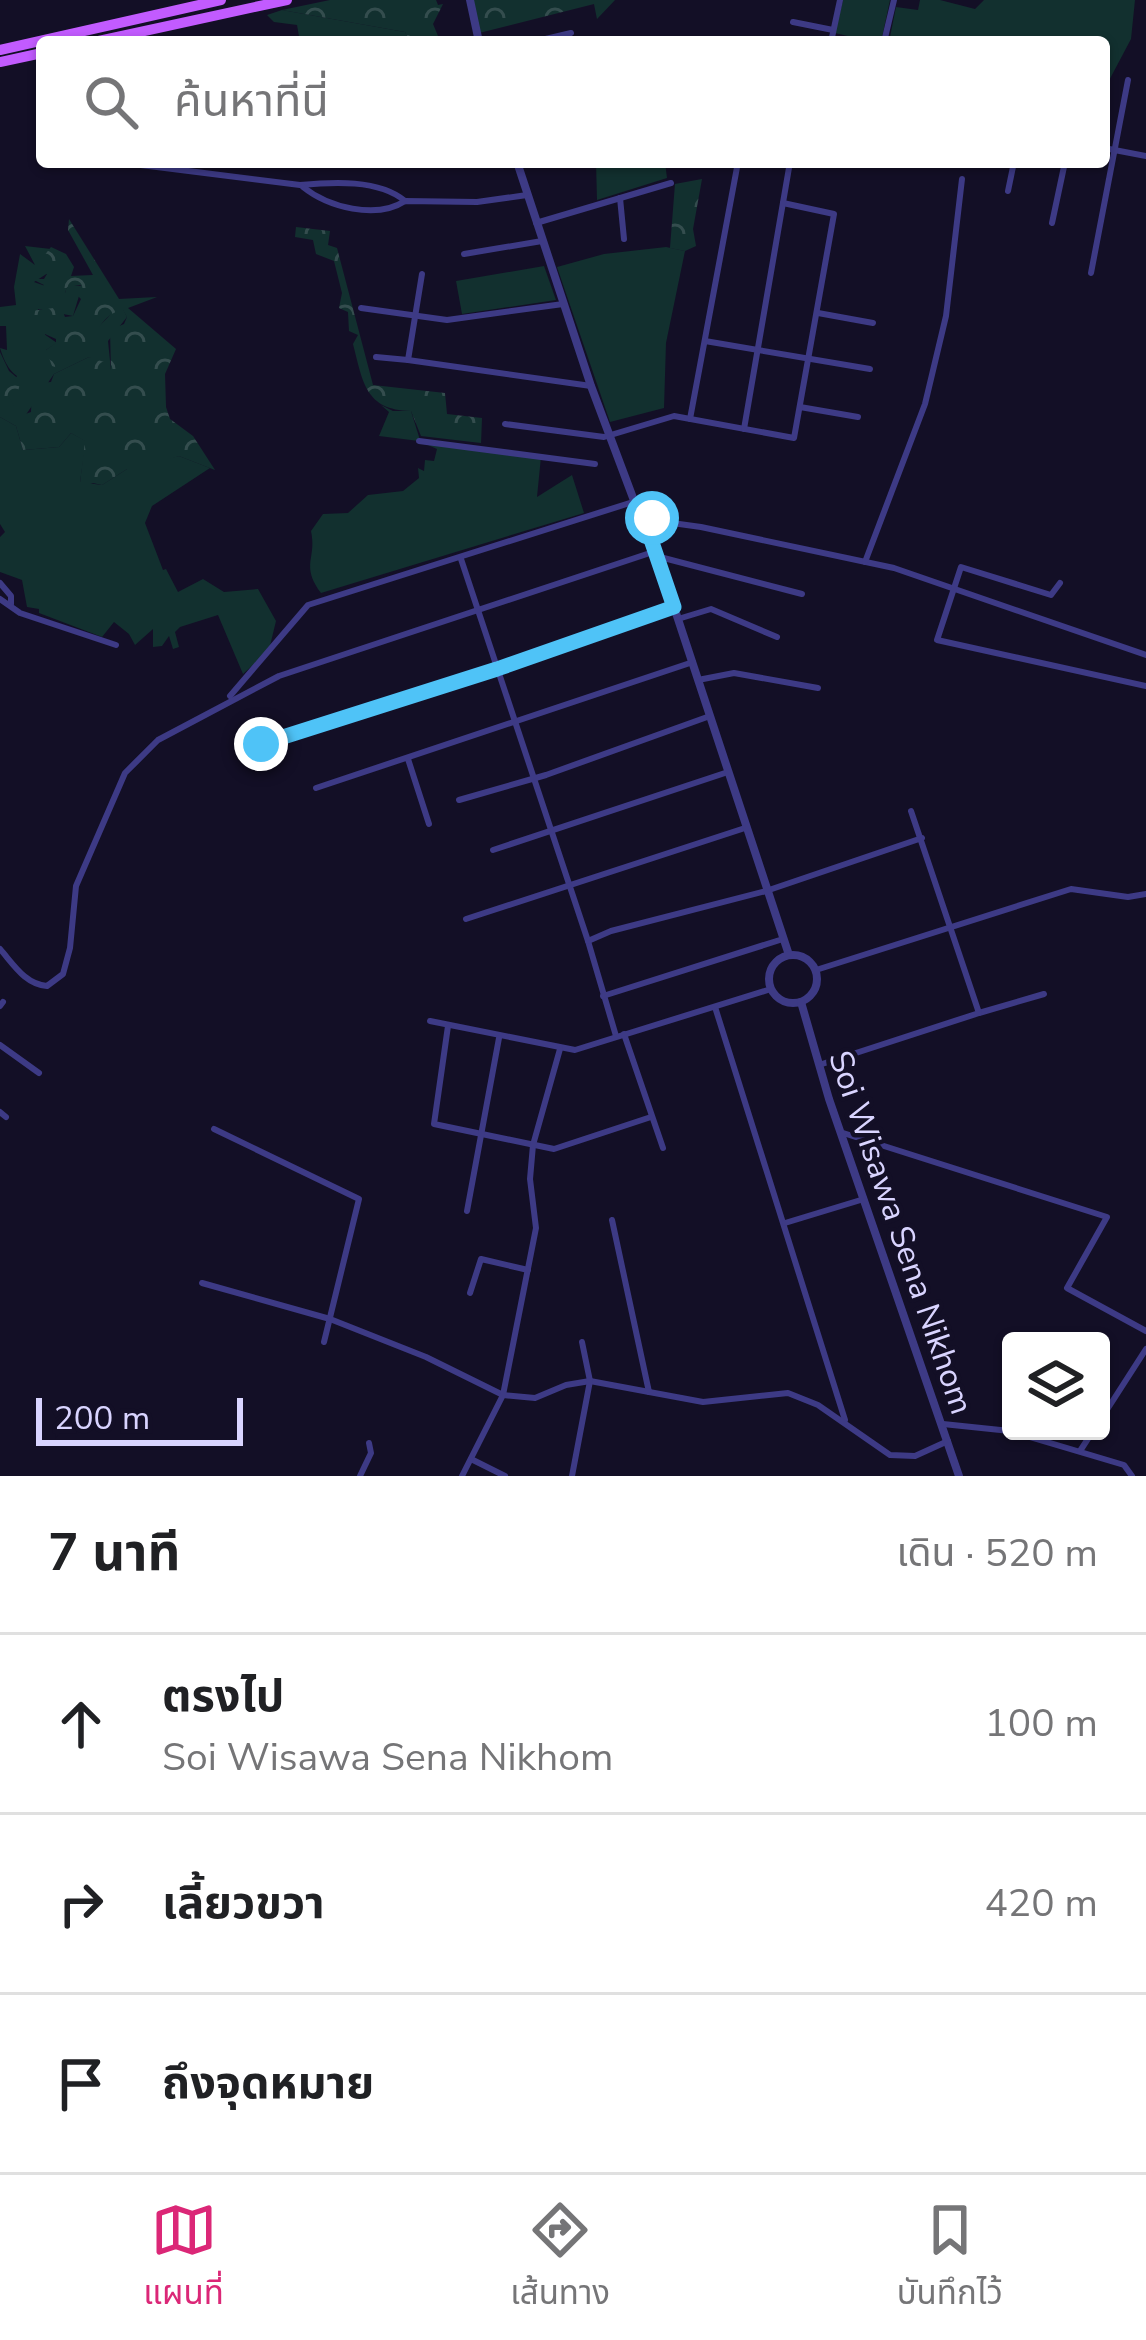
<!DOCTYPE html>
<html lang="th">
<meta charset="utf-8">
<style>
:root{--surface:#fff;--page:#f2f2f2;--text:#202124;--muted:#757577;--line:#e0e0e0;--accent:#db2777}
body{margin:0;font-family:"Nunito Sans","Noto Sans Thai",sans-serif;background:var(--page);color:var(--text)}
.controls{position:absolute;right:36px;bottom:36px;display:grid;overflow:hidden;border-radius:12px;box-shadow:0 3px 9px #0004}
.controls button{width:108px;height:108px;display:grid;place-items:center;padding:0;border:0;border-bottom:3px solid var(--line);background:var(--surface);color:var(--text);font:60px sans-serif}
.scale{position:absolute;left:36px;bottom:30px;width:207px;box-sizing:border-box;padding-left:12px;border:6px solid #d9d4ff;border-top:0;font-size:33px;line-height:42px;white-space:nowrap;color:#d9d4ff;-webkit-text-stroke:9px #130f26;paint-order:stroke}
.stop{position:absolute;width:36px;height:36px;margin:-27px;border:9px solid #4fc3f7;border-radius:50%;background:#fff}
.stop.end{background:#4fc3f7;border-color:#fff;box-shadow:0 3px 12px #0008}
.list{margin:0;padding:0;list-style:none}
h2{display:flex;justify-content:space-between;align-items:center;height:156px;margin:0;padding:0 48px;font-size:51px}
h2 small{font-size:39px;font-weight:400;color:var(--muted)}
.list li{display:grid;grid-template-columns:78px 1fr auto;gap:36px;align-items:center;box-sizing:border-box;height:180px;padding:0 48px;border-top:3px solid var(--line)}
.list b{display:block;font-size:45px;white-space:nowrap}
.list p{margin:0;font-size:39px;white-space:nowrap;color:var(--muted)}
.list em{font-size:39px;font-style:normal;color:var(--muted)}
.icon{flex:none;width:66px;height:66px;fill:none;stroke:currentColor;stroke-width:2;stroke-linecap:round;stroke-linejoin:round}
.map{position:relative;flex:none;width:1146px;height:1476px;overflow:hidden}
.search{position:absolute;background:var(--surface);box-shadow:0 3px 9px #0004;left:36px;right:36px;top:36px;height:132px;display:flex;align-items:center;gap:30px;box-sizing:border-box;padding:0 42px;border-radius:12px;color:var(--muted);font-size:45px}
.sheet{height:696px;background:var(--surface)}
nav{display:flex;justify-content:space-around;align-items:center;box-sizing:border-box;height:168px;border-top:3px solid var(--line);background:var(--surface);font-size:33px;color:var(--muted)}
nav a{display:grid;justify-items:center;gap:6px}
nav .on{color:var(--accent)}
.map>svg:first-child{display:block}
</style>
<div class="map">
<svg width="1146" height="1476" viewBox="0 0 1146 1476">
<defs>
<pattern id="forest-crowns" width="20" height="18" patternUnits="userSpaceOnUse" patternTransform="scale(3)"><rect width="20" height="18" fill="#12302f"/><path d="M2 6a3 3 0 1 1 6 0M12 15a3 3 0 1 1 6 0" fill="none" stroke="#344d4e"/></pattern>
</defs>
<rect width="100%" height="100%" fill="#130f26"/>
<g fill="#12302f">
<polygon points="843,0 890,0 881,42 856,42 856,38 835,33"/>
<polygon points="920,0 940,0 975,9 984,0 1135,0 1131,39 1104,90 1104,42 889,42 896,7 918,10"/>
<polygon points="282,10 405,32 411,42 300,42 297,25 274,22 267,15"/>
<polygon points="596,162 665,162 667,178 597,200"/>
<path d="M25,246L51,249L48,273L34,282L65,293L67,286H82L73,316L38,309L44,334L57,343L46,350L68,358L113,312L123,309L127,317L108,341L111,370L89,357L54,374L25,416H19L7,394L17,376C8,370 3,358 0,348L7,350L6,326H0V307L16,305L14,287L20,254L35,265Z"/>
<polygon points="666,247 685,251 666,343 664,408 610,422 557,267 604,254"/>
<polygon points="544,266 556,300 462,314 456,281"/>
<path d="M381,405L393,411H411L420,440L541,457L537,497L572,475L584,513L321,593C300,565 317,559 311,531L323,514L348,513L368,495L403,491L419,478L418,468L424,471L425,460L434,461L437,449L419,441L379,436L389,412Z"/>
<polygon points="0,417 16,426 23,450 59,447 71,433 86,441 80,482 102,485 127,469 179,456 210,468 152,506 145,523 163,570 166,569 178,592 203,579 224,592 258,589 276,621 269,650 243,674 218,615 180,627 175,632 179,647 173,649 169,636 162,646 153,647 153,629 135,645 129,634 114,622 102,637 39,613 39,609 27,607 22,580 0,572 0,537 5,532 0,524"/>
</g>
<g fill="url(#forest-crowns)">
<polygon points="330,0 436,0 438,5 443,4 433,24 438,36 457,36 459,42 411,42 405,32 282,10"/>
<polygon points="472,0 615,0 597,19 594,4 479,33"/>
<polygon points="702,179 693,229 696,246 685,251 670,248 675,184"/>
<path d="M69,219L119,299L157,297L128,308L176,349L165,374L166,407L170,419L193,436L215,470L179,456L161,462L151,478L127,469L102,485L93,483L84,486L80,483L85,441L71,433L59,447L23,450L16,426L0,417V352L9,371L21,381L17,394L8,395L20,416L31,412L32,392L39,383L51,382L54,374L89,357L104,362L111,370L110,330L124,324L127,317L123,310C100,314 100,335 83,343V350L58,368L52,366L46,350L56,343V339L45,334L43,344L36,343L27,331L31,311L61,307L65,317L73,316L81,299L76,294L81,285L67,287L62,301C54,302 46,296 41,289L44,285L32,279H44L47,274L41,271L40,261L51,247L66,254L74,267L71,276L93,275L68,230Z"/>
<path d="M296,227L330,231L328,245L337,248L373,385L445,393L447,414L482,418L481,443L421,436L411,411C365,410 363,382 353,344L358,335L349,331L348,312L339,308L342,293L334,261L316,254L313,240L295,237Z"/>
</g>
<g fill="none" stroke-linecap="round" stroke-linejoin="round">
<g stroke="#3d3a85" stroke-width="6">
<polyline points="793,22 833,30"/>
<polyline points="533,42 571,33"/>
<polyline points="831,42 840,0"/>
<polyline points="884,42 894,0"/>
<polyline points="1104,148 1146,156"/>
<path d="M117,162L300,185C332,182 379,179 405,201"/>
<polyline points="804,165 804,162"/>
<path d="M303,187C328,207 376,220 405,201L477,202L527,195"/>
<polyline points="1008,191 1014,162"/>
<polyline points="620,198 624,239"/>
<polyline points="536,223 671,183"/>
<polyline points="1052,223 1065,162"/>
<polyline points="464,254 542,241"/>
<polyline points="1091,273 1128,80"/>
<polyline points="422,274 408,360 591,386"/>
<polyline points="361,308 447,320 563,304"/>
<polyline points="818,313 873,323"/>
<polyline points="705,341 870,369"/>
<polyline points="376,357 408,360"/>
<polyline points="800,407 858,417"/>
<polyline points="690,419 738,162"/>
<polyline points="505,424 604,437 674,416 794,438 834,214 783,203"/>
<polyline points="744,429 790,162"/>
<polyline points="419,441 595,464"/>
<polyline points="643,519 701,527 894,568 1146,655"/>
<polyline points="656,556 802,594"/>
<polyline points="461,559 588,941 616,1036"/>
<polyline points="865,562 925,404 946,316 962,179"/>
<polyline points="0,583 11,596 11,604"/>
<polyline points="1060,583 1051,595 961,567 937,640 1146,686"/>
<polyline points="0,599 20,613 116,645"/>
<polyline points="678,619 711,609 777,637"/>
<polyline points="698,680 734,673 818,688"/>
<polyline points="230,696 308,605 636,501"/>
<polyline points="245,754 261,744 497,669 674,607"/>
<polyline points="408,759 429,824"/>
<polyline points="316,788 693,662"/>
<polyline points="459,800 546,775 710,716"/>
<polyline points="493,850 728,772"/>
<polyline points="466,919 745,828"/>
<polyline points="588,941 611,931 766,891 922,838"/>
<path d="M0,949C14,965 25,984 47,986L63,974L70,948L76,886L125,773L158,740L279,676L653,552"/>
<polyline points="816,970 1071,889 1128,897 1146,894"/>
<polyline points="603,996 783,939"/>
<polyline points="0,1006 3,1002"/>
<polyline points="715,1007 845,1420"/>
<polyline points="979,1013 1044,994"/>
<polyline points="430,1021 575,1050 771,989"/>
<polyline points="448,1026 434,1124 554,1149 651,1117"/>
<polyline points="624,1034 663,1148"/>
<polyline points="0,1045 39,1073"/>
<polyline points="819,1065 979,1013 911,811"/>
<polyline points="0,1112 6,1117"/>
<polyline points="214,1129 359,1199 324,1342"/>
<polyline points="840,1132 1107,1217 1067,1288 1146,1331"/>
<polyline points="467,1211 499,1038"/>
<polyline points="612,1220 649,1392"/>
<polyline points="785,1223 864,1199"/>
<polyline points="202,1283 330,1319 426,1357 503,1395 535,1398 566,1385 590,1381 703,1402 788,1393 818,1405 890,1455 915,1456 948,1441"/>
<polyline points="470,1293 481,1259 528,1270"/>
<polyline points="1101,1419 1146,1349"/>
<polyline points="943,1424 1010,1431 1124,1465 1132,1476"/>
<polyline points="1080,1451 1093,1431"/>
<polyline points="471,1459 505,1476"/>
<polyline points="360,1476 371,1453 369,1443"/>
<polyline points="462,1476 503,1395 536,1228 530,1179 533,1145 560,1049"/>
<polyline points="572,1476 590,1381 582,1342"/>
</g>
<g stroke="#3d3a85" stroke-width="8">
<polyline points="470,0 479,42"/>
<polyline points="517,162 591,386 674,607 789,955"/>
<circle cx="793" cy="979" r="24"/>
<polyline points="801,1002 829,1099 959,1476"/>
</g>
<g stroke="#c25bff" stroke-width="10">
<polyline points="94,42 287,0"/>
<polyline points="0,50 221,0"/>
<polyline points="0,62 42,53"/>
</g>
</g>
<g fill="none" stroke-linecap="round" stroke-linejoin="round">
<polyline stroke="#4fc3f7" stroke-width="15" points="261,744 497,669 674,607 644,519 652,518"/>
</g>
<g text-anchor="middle" stroke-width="9" stroke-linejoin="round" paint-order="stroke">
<g font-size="33" fill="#d9d4ff" stroke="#130f26">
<text transform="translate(902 1232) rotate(71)" y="12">Soi Wisawa Sena Nikhom</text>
</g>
</g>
</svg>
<div class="controls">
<button><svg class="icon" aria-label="layers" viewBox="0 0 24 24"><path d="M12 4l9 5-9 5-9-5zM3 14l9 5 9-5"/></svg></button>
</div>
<div class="scale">200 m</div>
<div class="stop" style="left:652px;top:518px"></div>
<div class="stop end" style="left:261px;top:744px"></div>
<div class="search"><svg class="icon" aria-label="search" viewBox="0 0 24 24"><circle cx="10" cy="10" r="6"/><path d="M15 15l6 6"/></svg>ค้นหาที่นี่</div>
</div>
<section class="sheet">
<h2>7 นาที<small>เดิน · 520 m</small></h2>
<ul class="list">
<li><svg class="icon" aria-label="ahead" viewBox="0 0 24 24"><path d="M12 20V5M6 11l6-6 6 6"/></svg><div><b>ตรงไป</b><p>Soi Wisawa Sena Nikhom</p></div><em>100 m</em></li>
<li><svg class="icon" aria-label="right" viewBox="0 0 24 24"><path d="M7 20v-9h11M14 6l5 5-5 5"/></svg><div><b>เลี้ยวขวา</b></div><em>420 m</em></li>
<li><svg class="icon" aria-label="arrive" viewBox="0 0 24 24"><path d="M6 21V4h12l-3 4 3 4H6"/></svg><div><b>ถึงจุดหมาย</b></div></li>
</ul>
</section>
<nav>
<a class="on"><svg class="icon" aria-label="map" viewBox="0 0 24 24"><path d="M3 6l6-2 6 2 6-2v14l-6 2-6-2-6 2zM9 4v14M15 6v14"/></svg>แผนที่</a>
<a><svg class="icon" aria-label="directions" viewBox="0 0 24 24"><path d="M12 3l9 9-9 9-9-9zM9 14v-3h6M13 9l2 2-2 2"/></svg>เส้นทาง</a>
<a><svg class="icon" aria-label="saved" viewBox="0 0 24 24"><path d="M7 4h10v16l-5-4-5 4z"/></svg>บันทึกไว้</a>
</nav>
